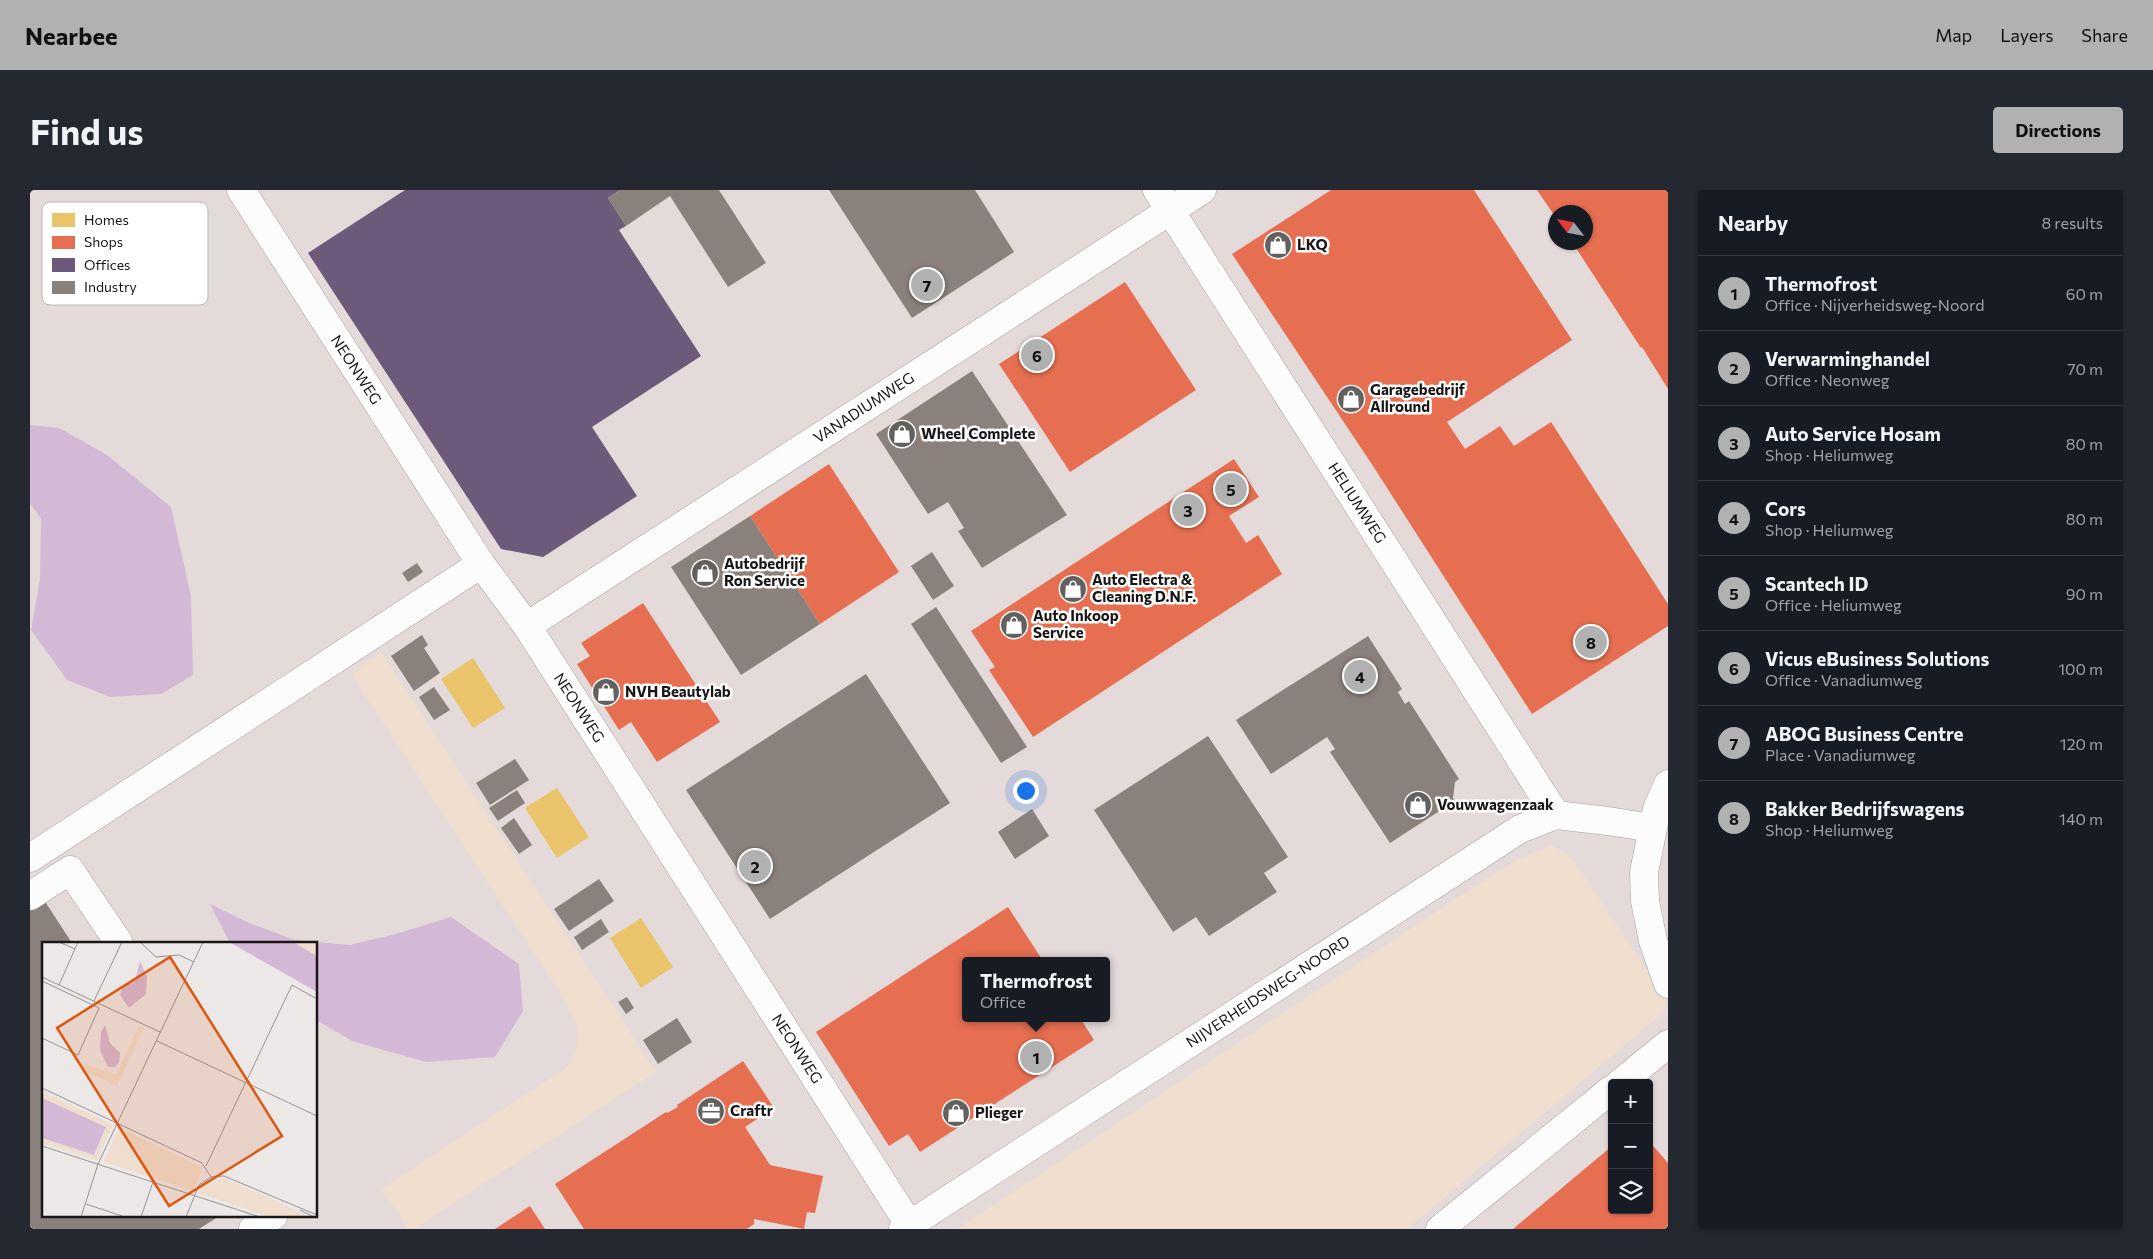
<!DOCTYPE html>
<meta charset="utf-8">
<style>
:root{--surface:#171b24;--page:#242831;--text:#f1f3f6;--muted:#9ea1a6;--line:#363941;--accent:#b1b1b2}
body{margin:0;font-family:Commissioner,sans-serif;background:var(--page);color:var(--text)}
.controls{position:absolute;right:15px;bottom:15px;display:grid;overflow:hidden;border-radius:5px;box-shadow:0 1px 4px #0004}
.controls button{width:45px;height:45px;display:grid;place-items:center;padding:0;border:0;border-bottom:1px solid var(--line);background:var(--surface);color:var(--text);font:25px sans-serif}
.compass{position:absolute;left:1518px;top:15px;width:45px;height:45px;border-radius:50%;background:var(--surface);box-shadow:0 1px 4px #0004;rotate:302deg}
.you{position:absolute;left:995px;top:600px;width:18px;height:18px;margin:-12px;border:4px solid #fff;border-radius:50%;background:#1a73e8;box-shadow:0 0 0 8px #1a73e833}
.badge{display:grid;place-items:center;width:32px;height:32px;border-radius:50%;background:var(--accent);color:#111;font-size:16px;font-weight:700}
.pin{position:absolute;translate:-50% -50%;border:2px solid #fff;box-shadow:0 1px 5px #0006}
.popup{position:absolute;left:932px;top:767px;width:148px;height:65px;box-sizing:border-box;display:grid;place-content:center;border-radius:5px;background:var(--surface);filter:drop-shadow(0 1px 4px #0005);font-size:16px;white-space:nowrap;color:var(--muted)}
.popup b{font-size:19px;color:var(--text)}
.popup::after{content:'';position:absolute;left:50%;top:100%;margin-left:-10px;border:10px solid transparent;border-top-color:var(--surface)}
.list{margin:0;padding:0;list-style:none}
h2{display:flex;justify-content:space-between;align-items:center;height:65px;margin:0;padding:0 20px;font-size:21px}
h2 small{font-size:16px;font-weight:400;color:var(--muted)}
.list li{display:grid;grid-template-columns:32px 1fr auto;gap:15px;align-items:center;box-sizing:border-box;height:75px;padding:0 20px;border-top:1px solid var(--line)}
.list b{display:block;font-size:19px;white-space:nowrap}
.list p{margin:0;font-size:16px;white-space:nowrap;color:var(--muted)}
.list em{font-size:16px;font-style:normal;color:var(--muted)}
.icon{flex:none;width:28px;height:28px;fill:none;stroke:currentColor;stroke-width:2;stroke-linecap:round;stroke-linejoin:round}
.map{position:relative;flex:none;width:1638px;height:1039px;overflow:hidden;border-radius:5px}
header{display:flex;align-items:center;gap:30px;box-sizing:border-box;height:70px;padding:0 25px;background:var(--accent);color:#111}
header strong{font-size:24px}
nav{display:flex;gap:28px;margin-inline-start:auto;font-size:18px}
.intro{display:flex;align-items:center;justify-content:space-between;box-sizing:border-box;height:120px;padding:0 30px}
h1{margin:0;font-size:35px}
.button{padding:12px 22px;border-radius:5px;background:var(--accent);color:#111;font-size:18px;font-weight:700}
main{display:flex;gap:30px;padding:0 30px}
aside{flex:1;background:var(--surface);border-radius:5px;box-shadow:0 1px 4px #0004}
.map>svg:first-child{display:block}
</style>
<header>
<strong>Nearbee</strong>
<nav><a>Map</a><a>Layers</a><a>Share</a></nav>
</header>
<div class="intro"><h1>Find us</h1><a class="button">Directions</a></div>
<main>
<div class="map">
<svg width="1638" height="1039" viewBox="0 0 1638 1039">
<rect width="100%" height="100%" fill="#ece8e8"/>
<path fill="#e5dada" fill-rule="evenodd" d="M0,0H1638V1039H0ZM1526,22H1556V52H1526ZM14,753H286V1025H14ZM936,771H1076V828H936ZM1582,893H1619V1020H1582Z"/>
<g fill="#efddce">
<path d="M351,462L626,882L384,1039H379L351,999L536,878C556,851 547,832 532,806L323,487V481Z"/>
<path d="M1523,656L1536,663L1548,676L1631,801L1637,812L1635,821L1377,1039H927L1433,704C1461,687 1490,664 1523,656Z"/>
</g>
<g fill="#d4b9d6">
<polygon points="0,235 29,238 77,265 141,317 161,406 163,485 131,504 80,507 37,490 1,440 10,389 11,329 0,313"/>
<polygon points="180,714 219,733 265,750 320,755 366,744 421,727 489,774 493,821 465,867 396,872 322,851 286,830 286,753 200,753"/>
</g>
<g fill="#e9c46a">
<polygon points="443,468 475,518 443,538 411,489"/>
<polygon points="527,598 559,647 527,668 495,618"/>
<polygon points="611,728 643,777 611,798 580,748"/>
</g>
<g fill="#e76f51">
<polygon points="1301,0 1444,0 1542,150 1417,232 1435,259 1470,236 1484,256 1521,232 1638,414 1638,436 1502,524 1345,279 1202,64"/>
<polygon points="1507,0 1638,0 1638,199 1612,157 1611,158 1542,52 1556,52 1556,22 1526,22 1526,28"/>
<polygon points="1095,92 1166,200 1040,282 969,174"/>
<polygon points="1204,269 1229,307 1199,326 1216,353 1228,345 1252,384 1003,547 959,480 965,477 941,441"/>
<polygon points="799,274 869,382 790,434 720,326"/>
<polygon points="613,413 690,532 627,572 601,532 589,540 547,474 560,466 551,453"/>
<polygon points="978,717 1013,771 936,771 936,828 1050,828 1064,850 890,962 878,944 859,956 786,842"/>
<polygon points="713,871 744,918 715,937 740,975 793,986 785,1023 777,1022 774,1039 724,1029 724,1034 717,1039 554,1039 525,994 636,922 637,923 648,917 647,915"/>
<polygon points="1619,951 1638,973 1638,1039 1483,1039 1582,956 1582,1020 1619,1020"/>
<polygon points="500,1016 515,1039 465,1039"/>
</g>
<polygon fill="#6d597a" points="375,0 590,0 578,8 596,36 589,40 671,166 562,237 607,306 513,367 471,359 278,63"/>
<g fill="#8a817c">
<polygon points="590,0 689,0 736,73 698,97 640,6 596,36 578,8"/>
<polygon points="799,0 945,0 984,62 882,128"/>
<polygon points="942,181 1037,325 952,378 928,341 934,338 918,312 898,324 846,244"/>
<polygon points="720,326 790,434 711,485 641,377"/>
<polygon points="902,362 924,396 903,410 881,376"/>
<polygon points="387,373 393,382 378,392 372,383"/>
<polygon points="906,417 997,557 971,573 881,434"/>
<polygon points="392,445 398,455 394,458 410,483 384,501 361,466"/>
<polygon points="1338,446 1372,499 1368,502 1375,514 1379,511 1429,589 1425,592 1423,608 1425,611 1360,653 1300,562 1305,559 1297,547 1241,584 1206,530"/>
<polygon points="836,484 920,613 740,729 656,600"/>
<polygon points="404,497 420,520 404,530 389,507"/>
<polygon points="1178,546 1258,667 1234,683 1247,702 1179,746 1166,727 1143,742 1064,620"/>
<polygon points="485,569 499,590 460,615 446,593"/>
<polygon points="487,600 495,613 468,631 459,618"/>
<polygon points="1002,619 1019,646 985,669 968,642"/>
<polygon points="484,628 502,655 489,664 471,638"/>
<polygon points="569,689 584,711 539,741 524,719"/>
<polygon points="14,710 42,753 14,753 14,1025 191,1025 169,1039 0,1039 0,719"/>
<polygon points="571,729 579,742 552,760 544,747"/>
<polygon points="597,807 604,818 596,824 588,812"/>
<polygon points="647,828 662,852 628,874 613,850"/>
</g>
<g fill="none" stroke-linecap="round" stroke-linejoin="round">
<g stroke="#a5a2a2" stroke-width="29">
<g id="minor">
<polyline points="211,0 451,374 497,436 882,1039"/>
<polyline points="1127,0 1526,625"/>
<polyline points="497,436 1172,0"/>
<polyline points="1638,594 1627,619 1614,682 1615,711 1623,751 1638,794"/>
<polyline points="0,668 451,374"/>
<polyline points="0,706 40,680 89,753"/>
<polyline points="1590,893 1638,854"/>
<polyline points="223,1039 244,1025"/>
<polyline points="873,1039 1490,639 1526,625 1578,631 1622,638"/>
<polyline points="1410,1039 1582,899"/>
</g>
</g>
<use href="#minor" stroke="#fcfcfc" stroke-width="28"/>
</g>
<defs>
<g id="shop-disc" transform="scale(1.4375)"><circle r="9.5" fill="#636060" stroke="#fff"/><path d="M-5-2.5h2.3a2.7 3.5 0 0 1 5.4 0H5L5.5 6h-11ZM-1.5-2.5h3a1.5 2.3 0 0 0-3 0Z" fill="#fff"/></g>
<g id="office-disc" transform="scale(1.4375)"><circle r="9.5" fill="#636060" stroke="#fff"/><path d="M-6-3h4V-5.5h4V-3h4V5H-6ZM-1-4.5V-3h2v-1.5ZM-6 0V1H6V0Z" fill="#fff"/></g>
</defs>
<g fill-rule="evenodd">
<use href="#shop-disc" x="1248" y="55"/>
<use href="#shop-disc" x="1321" y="209"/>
<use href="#shop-disc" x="872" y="244"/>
<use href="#shop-disc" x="675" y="383"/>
<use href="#shop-disc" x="1043" y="399"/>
<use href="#shop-disc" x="984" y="435"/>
<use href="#shop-disc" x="576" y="502"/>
<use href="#shop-disc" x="1388" y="615"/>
<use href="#office-disc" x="681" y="921"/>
<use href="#shop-disc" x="926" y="923"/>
</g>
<g text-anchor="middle" stroke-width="5" stroke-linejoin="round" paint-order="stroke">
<g font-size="15" font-weight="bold" fill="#191617" stroke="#fff" text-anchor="start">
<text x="1267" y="60">LKQ</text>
<text x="1340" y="205">Garagebedrijf<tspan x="1340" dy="17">Allround</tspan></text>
<text x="891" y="249">Wheel Complete</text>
<text x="694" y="379">Autobedrijf<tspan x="694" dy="17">Ron Service</tspan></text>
<text x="1062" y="395">Auto Electra &amp;<tspan x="1062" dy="17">Cleaning D.N.F.</tspan></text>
<text x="1003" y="431">Auto Inkoop<tspan x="1003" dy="17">Service</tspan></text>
<text x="595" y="507">NVH Beautylab</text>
<text x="1407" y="620">Vouwwagenzaak</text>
<text x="700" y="926">Craftr</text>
<text x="945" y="928">Plieger</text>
</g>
<g font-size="15" fill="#191617" stroke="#fff">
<text transform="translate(326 180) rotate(57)" y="5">NEONWEG</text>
<text transform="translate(834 218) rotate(-33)" y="5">VANADIUMWEG</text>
<text transform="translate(1327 313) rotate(57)" y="5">HELIUMWEG</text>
<text transform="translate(549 518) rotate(57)" y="5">NEONWEG</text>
<text transform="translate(1238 802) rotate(-33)" y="5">NIJVERHEIDSWEG-NOORD</text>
<text transform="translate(767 859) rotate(57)" y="5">NEONWEG</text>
</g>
</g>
<g transform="translate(12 752)">
<rect width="275" height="275" fill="#ece8e8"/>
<path d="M251,0H275V14ZM97,84L102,85L75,144L41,128L43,122L74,132ZM0,149L71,183L55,218L0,201V196L52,213L64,187L0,156ZM77,186L160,225L152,249L61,220ZM182,236L239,261L265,275H228L156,251L163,242Z" fill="#efddce"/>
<path d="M187,0H251L275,14V50ZM98,19L105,35L104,52L87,66L78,53L81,45L93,39ZM63,83L68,101L78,111L77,121L73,125H66L58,108L59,90ZM0,156L64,185L52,213L0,196Z" fill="#d4b9d6"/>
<path fill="none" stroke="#d4b9d6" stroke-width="2.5" d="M222,0L275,31"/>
<path fill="none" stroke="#989494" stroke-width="1" d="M17,0L33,7M98,0L114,15L137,13L152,20M0,35L118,90M0,39L57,66L36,113L0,96M17,43L36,0M52,59L80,0M115,99L275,174M0,146L160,221L169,235M0,204L218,275M164,224L250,43L275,57M44,262L83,275M258,268L272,275M39,275L56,222L161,0M99,275L111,240M144,275L157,243L169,235L182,234L275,273"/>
<path fill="#de560d" fill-opacity="0.15" stroke="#de560d" stroke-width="2.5" d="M128,15L240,194L127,264L15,86Z"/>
<rect width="275" height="275" fill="none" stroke="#191617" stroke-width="2.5"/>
</g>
<rect x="12" y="12" width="166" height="103" rx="8" fill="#fff" stroke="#bab9b9" stroke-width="1"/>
<rect x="22" y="23" width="23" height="14" fill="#e9c46a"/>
<rect x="22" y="46" width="23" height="13" fill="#e76f51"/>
<rect x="22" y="68" width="23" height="14" fill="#6d597a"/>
<rect x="22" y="91" width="23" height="13" fill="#8a817c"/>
<g font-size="14" fill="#191617">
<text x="54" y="35">Homes</text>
<text x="54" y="57">Shops</text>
<text x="54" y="80">Offices</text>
<text x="54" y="102">Industry</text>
</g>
</svg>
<div class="controls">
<button>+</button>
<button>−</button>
<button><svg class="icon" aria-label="layers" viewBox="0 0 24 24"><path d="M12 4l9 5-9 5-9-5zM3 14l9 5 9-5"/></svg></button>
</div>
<svg class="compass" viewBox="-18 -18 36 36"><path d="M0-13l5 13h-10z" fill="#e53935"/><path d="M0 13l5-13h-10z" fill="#9ea1a6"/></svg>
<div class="you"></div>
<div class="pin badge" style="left:1006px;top:867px">1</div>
<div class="popup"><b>Thermofrost</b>Office</div>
<div class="pin badge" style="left:725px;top:676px">2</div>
<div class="pin badge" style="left:1158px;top:320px">3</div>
<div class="pin badge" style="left:1330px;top:486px">4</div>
<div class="pin badge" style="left:1201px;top:299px">5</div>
<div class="pin badge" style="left:1007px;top:165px">6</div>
<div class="pin badge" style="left:897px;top:95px">7</div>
<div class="pin badge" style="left:1561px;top:452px">8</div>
</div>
<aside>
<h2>Nearby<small>8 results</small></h2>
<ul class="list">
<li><span class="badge">1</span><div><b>Thermofrost</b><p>Office · Nijverheidsweg-Noord</p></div><em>60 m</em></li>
<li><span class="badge">2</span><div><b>Verwarminghandel</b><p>Office · Neonweg</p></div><em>70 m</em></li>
<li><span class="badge">3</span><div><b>Auto Service Hosam</b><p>Shop · Heliumweg</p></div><em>80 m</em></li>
<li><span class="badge">4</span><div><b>Cors</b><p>Shop · Heliumweg</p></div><em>80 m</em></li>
<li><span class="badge">5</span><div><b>Scantech ID</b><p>Office · Heliumweg</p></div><em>90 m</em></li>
<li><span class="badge">6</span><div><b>Vicus eBusiness Solutions</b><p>Office · Vanadiumweg</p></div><em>100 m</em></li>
<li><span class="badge">7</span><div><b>ABOG Business Centre</b><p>Place · Vanadiumweg</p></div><em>120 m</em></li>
<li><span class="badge">8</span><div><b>Bakker Bedrijfswagens</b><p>Shop · Heliumweg</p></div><em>140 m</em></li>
</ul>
</aside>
</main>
